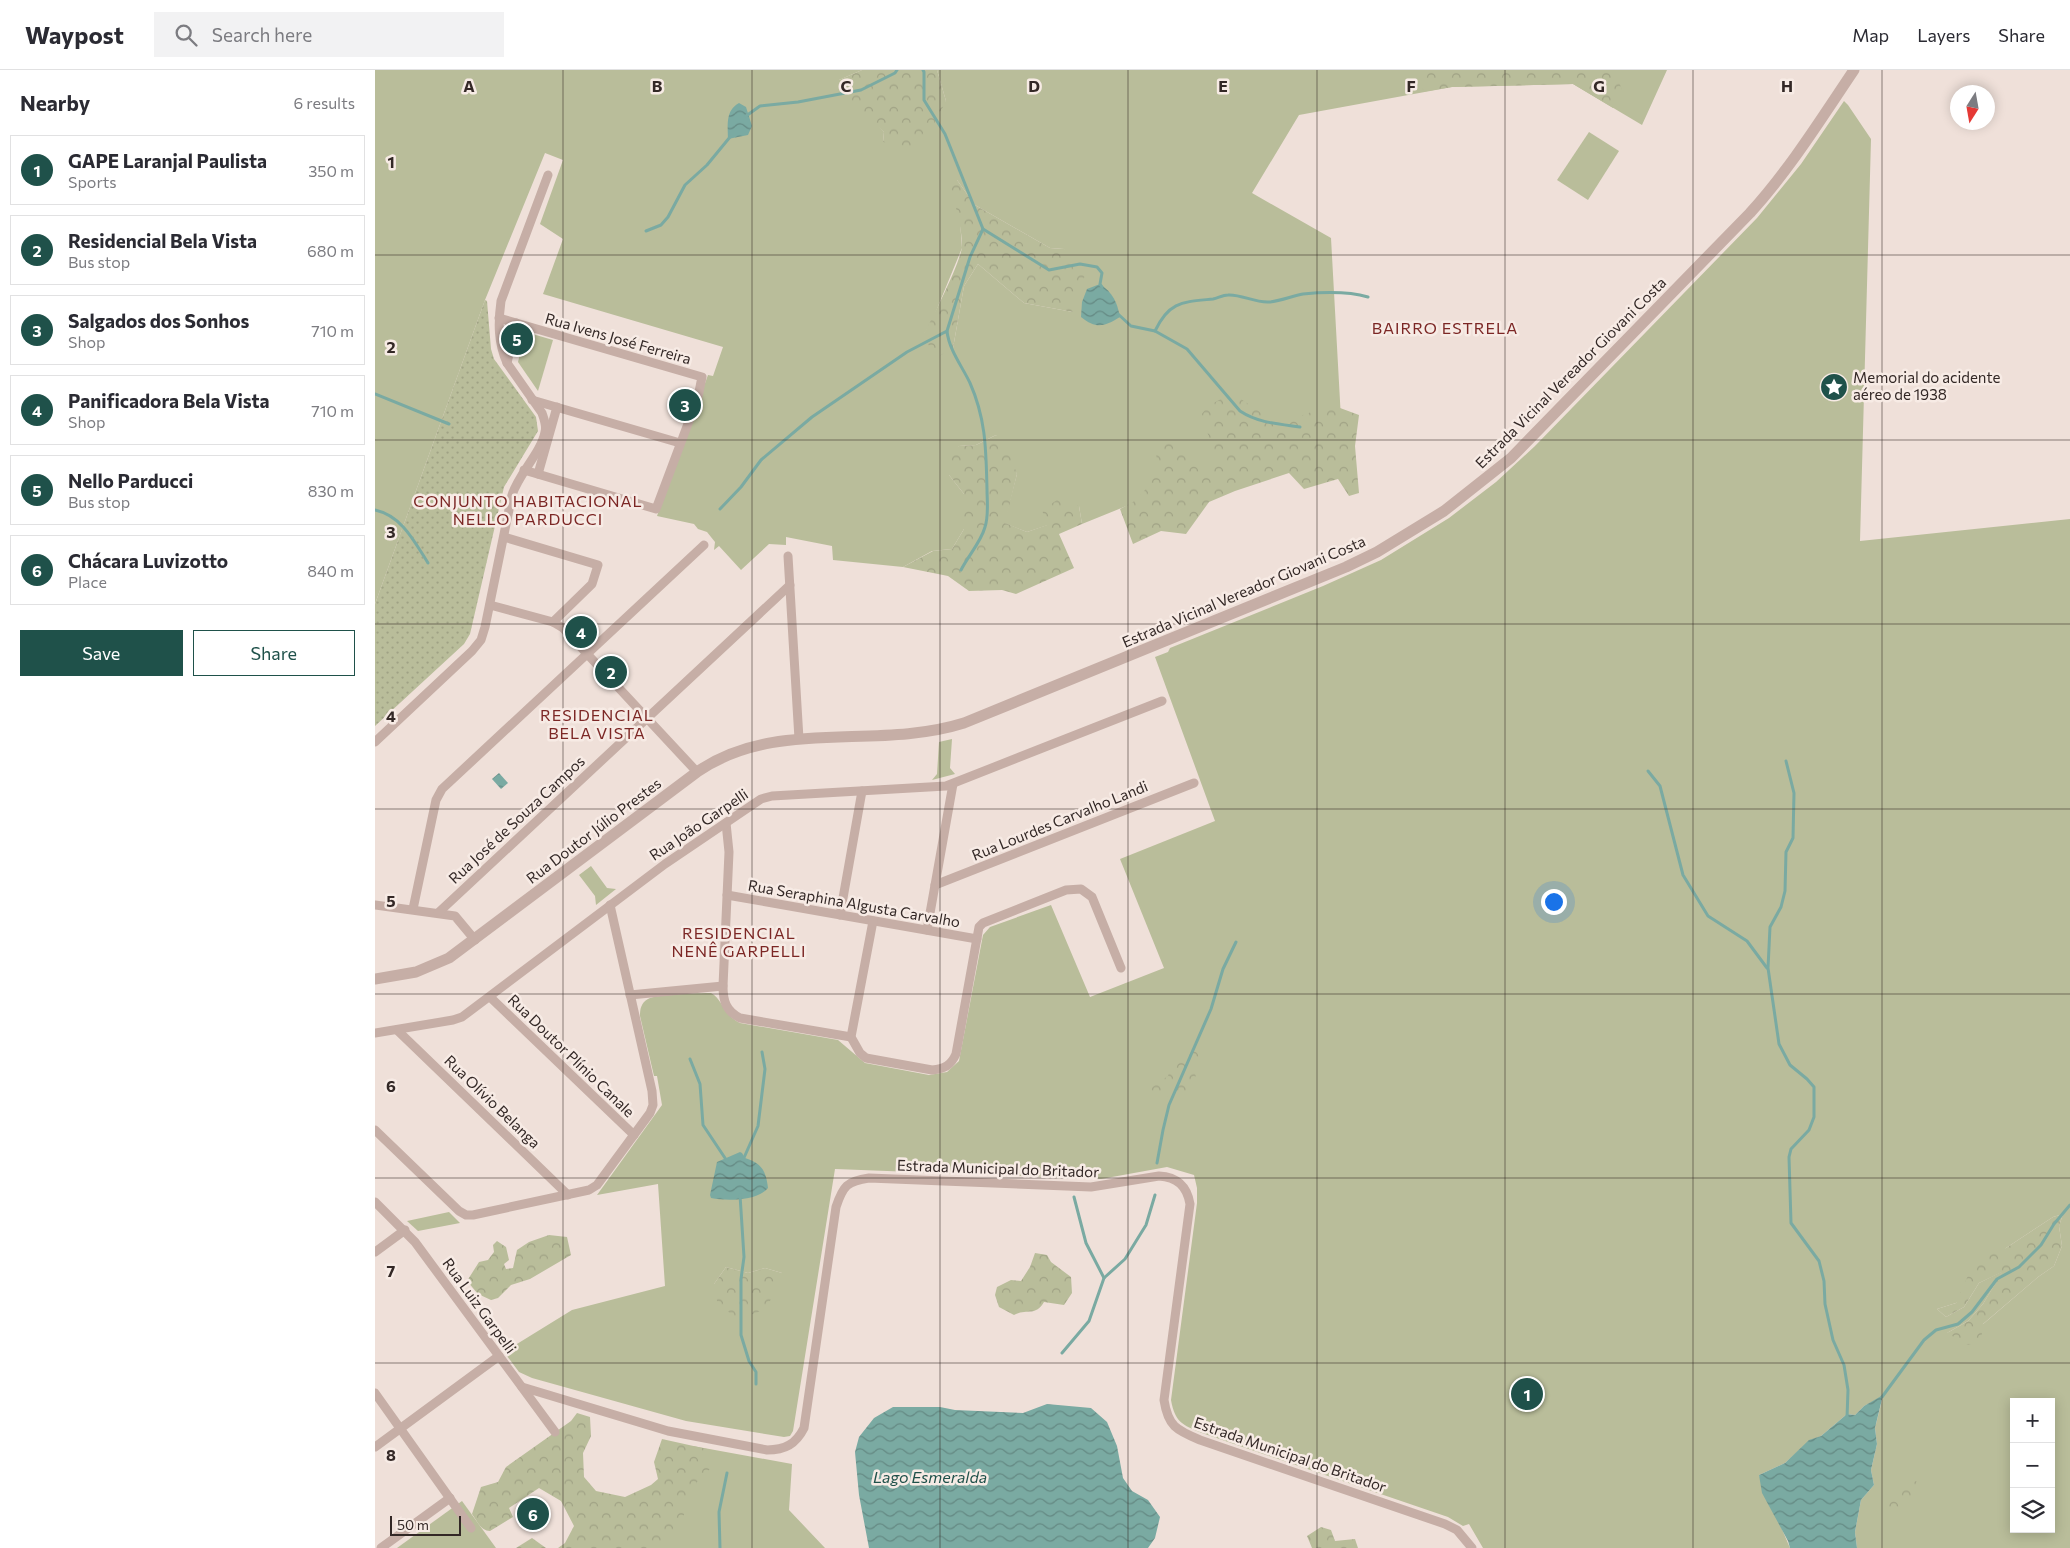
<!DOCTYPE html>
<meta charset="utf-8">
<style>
:root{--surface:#fff;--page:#f2f2f3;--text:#2b2b33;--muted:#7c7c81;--line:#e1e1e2;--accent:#1f514a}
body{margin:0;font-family:Commissioner,sans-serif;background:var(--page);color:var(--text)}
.controls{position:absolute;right:15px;bottom:15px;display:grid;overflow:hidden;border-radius:0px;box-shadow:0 2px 12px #0003}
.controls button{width:45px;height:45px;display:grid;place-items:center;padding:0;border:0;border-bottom:1px solid var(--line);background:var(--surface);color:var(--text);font:25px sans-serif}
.compass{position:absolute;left:1575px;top:15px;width:45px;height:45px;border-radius:50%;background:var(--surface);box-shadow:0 2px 12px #0003;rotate:191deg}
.scale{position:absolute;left:15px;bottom:12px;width:71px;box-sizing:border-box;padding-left:5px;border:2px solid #332826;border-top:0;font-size:14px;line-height:18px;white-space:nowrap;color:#332826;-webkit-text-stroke:4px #f7ebe5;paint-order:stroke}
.you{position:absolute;left:1178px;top:831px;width:18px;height:18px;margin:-12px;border:4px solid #fff;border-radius:50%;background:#1a73e8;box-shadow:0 0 0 8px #1a73e833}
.badge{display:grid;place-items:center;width:32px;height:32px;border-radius:50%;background:var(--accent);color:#fff;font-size:16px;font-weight:700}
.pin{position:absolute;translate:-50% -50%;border:2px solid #fff;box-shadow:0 1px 5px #0006}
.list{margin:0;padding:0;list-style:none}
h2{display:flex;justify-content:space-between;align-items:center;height:65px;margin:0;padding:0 20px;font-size:21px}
h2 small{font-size:16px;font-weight:400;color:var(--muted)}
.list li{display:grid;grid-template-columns:32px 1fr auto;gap:15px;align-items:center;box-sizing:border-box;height:70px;margin:0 10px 10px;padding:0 10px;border:1px solid var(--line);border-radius:0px}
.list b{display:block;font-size:19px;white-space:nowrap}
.list p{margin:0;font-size:16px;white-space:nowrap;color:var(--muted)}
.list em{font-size:16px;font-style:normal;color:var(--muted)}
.actions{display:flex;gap:10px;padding:15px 20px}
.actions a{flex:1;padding:11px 0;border:1px solid var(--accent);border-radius:0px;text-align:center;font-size:18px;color:var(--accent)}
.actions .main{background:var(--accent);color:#fff}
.icon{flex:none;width:28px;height:28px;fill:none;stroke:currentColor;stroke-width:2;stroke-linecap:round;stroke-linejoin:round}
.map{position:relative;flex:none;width:1695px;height:1478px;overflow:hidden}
header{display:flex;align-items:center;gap:30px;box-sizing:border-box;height:70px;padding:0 25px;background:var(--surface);border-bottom:1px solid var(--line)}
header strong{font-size:24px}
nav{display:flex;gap:28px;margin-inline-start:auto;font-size:18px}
.search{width:350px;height:45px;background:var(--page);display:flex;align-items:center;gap:12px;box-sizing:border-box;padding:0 18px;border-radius:0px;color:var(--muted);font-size:19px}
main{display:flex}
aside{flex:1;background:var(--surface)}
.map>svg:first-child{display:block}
</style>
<header>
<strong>Waypost</strong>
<div class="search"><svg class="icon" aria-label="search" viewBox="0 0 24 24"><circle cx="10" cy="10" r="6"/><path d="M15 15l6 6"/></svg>Search here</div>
<nav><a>Map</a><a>Layers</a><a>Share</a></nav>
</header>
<main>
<aside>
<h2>Nearby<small>6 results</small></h2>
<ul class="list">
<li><span class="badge">1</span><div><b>GAPE Laranjal Paulista</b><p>Sports</p></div><em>350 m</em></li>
<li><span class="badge">2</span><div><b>Residencial Bela Vista</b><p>Bus stop</p></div><em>680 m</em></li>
<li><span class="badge">3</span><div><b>Salgados dos Sonhos</b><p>Shop</p></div><em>710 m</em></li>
<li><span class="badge">4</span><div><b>Panificadora Bela Vista</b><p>Shop</p></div><em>710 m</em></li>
<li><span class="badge">5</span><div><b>Nello Parducci</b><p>Bus stop</p></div><em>830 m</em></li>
<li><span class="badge">6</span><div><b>Chácara Luvizotto</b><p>Place</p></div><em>840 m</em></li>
</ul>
<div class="actions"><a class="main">Save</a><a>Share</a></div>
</aside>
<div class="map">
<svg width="1695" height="1478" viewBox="0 0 1695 1478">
<defs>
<pattern id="forest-crowns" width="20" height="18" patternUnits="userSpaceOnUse" patternTransform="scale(1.25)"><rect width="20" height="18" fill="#b9bd9a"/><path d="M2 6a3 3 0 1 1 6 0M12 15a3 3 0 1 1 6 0" fill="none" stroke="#a0a285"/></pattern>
<pattern id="park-dots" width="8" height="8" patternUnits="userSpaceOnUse" patternTransform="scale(1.25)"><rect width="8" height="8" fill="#b9bd9a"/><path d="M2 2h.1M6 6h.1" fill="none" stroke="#a0a285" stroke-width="1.8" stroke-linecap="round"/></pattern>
<pattern id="water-waves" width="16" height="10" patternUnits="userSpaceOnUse" patternTransform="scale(1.25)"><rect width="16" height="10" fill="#7aaaa2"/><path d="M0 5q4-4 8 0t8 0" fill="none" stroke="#658a84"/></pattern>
</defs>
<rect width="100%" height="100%" fill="#efe0d9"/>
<g fill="#b9bd9a" fill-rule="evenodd">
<path d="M0,0H487L464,10L509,62L508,72L571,31L562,0H1292L1267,55L1198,14L1077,17L924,45L877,123L956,168L966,349L707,454L704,436L673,455L652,462L629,453L642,404L621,365L601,375L584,376L574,405L589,424V459L577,479L557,481L528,497L458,490L457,476L411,467V475L394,474L366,500L344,476L339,480L340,472L332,462L323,459L319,454L282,446L333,305L338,306L348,277L168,224L188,169L165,154L188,90L170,83L110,230L0,534ZM582,110L600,135L675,178L689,179L698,242L649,233L603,194L589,216L578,278L549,264L557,251L587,178Z"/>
<path d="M1469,31L1473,35L1496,69L1485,471L1695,449V1478H1482L1480,1462L1486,1430L1499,1415L1496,1400L1502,1374L1500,1358L1508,1326L1489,1336L1480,1345L1472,1344L1446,1366L1434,1371L1410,1393L1384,1405L1415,1478H1108L1094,1454L1088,1456L1073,1447L827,1363C807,1355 800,1352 796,1330L822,1133V1118L819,1105L792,1097L726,1109L460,1099L418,1361L415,1366L409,1367L311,1351L157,1308L144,1302L129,1282L197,1240L290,1216L283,1114L222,1125L287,1035L282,1006H279L265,946C265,939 266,933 273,929C282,924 324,923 336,923C347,928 348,945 365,953L463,970L490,993L554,1005L572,1002L584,991L608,865L615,857L676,835L715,927L789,898L745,789L840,751L780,587L793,582L795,578L948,516L1006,490L1074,448L1121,412L1160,376L1382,148L1426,94ZM1688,1144L1684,1156L1687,1176L1679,1196L1663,1207L1607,1255L1572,1263L1593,1251L1608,1234L1628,1201L1604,1213L1589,1237L1571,1247L1562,1239L1581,1233L1631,1178L1678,1147ZM351,1197L373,1203L390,1198L407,1203L339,1214ZM1639,1332H1676V1459H1639Z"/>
<polygon points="1214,62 1244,81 1213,130 1182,110"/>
<polygon points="154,263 178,270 163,321 143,292 149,267"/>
<polygon points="577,669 575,698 580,704 557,710 562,704 564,672"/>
<polygon points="216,796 232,818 241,819 221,835 220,826 204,805"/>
<polygon points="74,1142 85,1153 43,1161 32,1151"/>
<polygon points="318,1376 417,1394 414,1440 450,1478 261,1478"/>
<polygon points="87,1431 121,1478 22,1478"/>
</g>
<g fill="url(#forest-crowns)">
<polygon points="487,0 562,0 571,31 546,79 508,72 509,62 498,51 489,53 459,22 464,10"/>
<polygon points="1053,0 1234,0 1241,5 1250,27 1238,38 1198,14 1077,17 1047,22"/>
<path d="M582,110L600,135L675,178L689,179L710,205L698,242L649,233L603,194L589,216L578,278L561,288L548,265C556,252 587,189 587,176C587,156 580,135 575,115Z"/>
<polygon points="857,323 888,344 919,348 957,335 984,345 980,376 984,423 974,426 963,409 929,419 914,403 860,421 834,432 811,464 786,461 758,474 745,439 758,432 770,420 783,397 781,384 787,372 810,376 828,397 842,389 826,345 833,336"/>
<polygon points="621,365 630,373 642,404 630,453 652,462 672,455 667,440 682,430 704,436 707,454 684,464 699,498 641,524 627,520 594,521 573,506 528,497 558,481 577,479 589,459 589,424 574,405 572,387 584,376 601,375"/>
<polygon points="825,978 834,982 834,990 818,996 821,1007 819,1024 806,1027 795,1025 782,1032 773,1031 776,1018 793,1006 800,984"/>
<polygon points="1688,1144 1684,1156 1687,1176 1679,1196 1663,1207 1608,1254 1606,1271 1593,1275 1572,1263 1593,1251 1608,1234 1627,1202 1604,1213 1589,1237 1571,1247 1562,1239 1581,1233 1599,1192 1631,1178 1678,1147"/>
<polygon points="174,1165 192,1167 196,1185 155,1209 136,1215 123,1228 116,1230 103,1224 92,1211 104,1192 113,1190 119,1182 118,1175 122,1171 131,1177 134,1190 129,1194 131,1199 138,1198 142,1180 154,1172"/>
<path d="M660,1183L672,1185L676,1192L696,1207L697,1223L689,1235L669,1232C660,1247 652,1238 639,1245L624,1237L620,1225L622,1217L636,1210L646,1211L655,1197Z"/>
<path d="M351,1197L373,1203L390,1198L407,1203C395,1233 394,1246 358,1246L342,1231L339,1214Z"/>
<path d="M202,1343L215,1347L216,1366L208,1383L209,1407L221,1421L250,1427L276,1415L283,1409L279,1392L287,1369L332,1379L338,1396L322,1412L302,1462L283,1478H183L190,1473L199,1456L186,1431L164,1418L134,1438L138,1447L115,1461C106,1461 102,1451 97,1444L106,1417L123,1412L131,1397L196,1351Z"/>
<path d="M1541,1411L1549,1419C1538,1436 1532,1439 1512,1437L1510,1430L1514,1423L1525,1419Z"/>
<polygon points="946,1457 956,1460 960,1471 980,1469 983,1478 937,1478 932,1466"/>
<polygon points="157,1468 171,1478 141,1478"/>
</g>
<polygon fill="url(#park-dots)" points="110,230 112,231 116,279 119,289 161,347 163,361 129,417 95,564 89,574 0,656 0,534"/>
<g fill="url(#water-waves)">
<path d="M364,33L371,37L377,56L373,65L353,69C353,55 350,41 364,33Z"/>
<path d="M725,214C738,223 742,232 745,247C729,257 721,259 706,247L707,232L712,219Z"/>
<polygon points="124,703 133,713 126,719 117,709"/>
<path d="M365,1082L367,1083L370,1088C386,1093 391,1100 393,1118C382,1131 352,1131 336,1128L335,1125L342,1092Z"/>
<polygon points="1508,1325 1500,1358 1502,1374 1496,1400 1499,1415 1486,1430 1480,1462 1482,1478 1415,1478 1413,1471 1387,1423 1384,1405 1410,1393 1434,1370 1446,1366 1472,1344 1480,1345 1489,1336"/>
<polygon points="672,1334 716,1338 732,1352 742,1376 748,1408 757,1421 773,1430 785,1447 780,1468 773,1478 494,1478 484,1425 480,1382 484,1367 499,1348 518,1337 565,1337 580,1340 648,1343"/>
</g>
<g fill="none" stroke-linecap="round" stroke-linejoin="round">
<g stroke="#7aaaa2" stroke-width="3">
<polyline points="548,0 549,2 549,30 570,64 608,159 674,200 705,194 722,197 727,203 725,214 727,217"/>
<polyline points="371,46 385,36 423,32 486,20 520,3 522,0"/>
<polyline points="271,161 286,155 293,147 310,115 332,95 355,67"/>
<path d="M743,244L756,256L780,261L812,279L865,341C883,353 904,354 925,357"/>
<path d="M572,261C574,280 587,296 595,313C611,349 611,380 612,419C612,431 614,445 610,457C606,472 593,486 586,500"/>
<path d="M780,261C794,231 808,232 838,229C843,228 848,225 853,225C866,224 880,233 894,232C906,231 917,226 928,224C949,222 972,221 993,227"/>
<polyline points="0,324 74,354"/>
<polyline points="345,439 366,417 386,390 437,347 532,282 572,261 595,187 608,159"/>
<path d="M0,440C27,446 39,471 53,493"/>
<polyline points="1411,691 1419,723 1418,768 1411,782 1410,821 1406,837 1395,857 1393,898 1404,974 1415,995 1432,1009 1439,1017 1439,1047 1434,1060 1416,1079 1414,1087 1416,1153 1444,1191 1449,1211 1450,1234 1458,1270 1469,1295 1473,1320 1472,1348"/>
<polyline points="1273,701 1285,716 1308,805 1333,846 1372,871 1392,898"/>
<polyline points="315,989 325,1014 328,1055 352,1091"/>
<polyline points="368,1090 383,1056 390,999 387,982"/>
<polyline points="782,1093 788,1060 794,1035 836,939 848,899 861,872"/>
<polyline points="365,1125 369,1187 366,1209 366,1265 374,1291 381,1302 381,1314"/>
<polyline points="699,1127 711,1173 729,1208"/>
<polyline points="687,1283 714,1251 729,1208 750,1189 771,1155 780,1125"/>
<polyline points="1507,1327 1549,1270 1561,1260 1583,1254 1597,1242 1622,1209 1644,1197 1666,1175 1679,1154 1695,1135"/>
<polyline points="345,1478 344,1442 352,1403"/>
</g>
<g stroke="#c6aea6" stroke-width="9">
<polyline points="124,248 327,307 323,327 281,439 149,400"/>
<polyline points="132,293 141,253"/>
<polyline points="157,330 305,373"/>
<polyline points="163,404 182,337"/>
<polyline points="129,467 223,495 217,514 178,552"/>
<polyline points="413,486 424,669"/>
<polyline points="115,535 178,552 188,558 322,702"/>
<path d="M0,672L97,581L106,570L110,557L137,425C144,403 166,383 170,362C172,356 169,349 167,343L132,293C123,273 123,253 126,231L173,105"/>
<path d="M351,753L354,782L348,916C348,931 351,941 365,948L476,967"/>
<polyline points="560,815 819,713"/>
<polyline points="352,825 602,869"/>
<polyline points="0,835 80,846 100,870"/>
<polyline points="38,839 61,730 67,719 329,475"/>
<polyline points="63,843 415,515"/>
<polyline points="465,845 487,721"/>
<path d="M498,851L476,967L485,983L491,988L557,1000C570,999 576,995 581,984L604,857L608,853L691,820L706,819L717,827L746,898"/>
<polyline points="552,860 578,714"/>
<polyline points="255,925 348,916"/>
<polyline points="115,927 259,1065"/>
<polyline points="22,960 193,1125"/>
<polyline points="0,963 78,950 87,947 290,794 386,729 397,726 571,716 787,631"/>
<polyline points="0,1060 84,1141 91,1145 98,1145 214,1120 222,1115 275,1043 278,1035 277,1021 235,835"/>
<polyline points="0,1132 40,1172 180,1362"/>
<polyline points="0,1182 30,1160"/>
<path d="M147,1317L293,1361L392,1380C410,1380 421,1374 429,1358L461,1137C468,1116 472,1111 494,1108L716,1117L784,1106C802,1107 812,1116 815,1134L789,1330C793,1356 801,1360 825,1370L1070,1454L1082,1460L1097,1478"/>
<polyline points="0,1323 96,1458"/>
<polyline points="0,1377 124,1286"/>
<polyline points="6,1478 75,1428"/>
</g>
<path stroke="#c6aea6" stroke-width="11" d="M0,909L41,902L74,888L322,702C402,647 500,681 589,653L971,497L1002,482L1069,441L1136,388L1375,143C1415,99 1446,49 1479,0"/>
</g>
<path fill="none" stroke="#332826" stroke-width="1" stroke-opacity="0.55" d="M188,0V1478M377,0V1478M565,0V1478M753,0V1478M942,0V1478M1130,0V1478M1318,0V1478M1507,0V1478M0,185H1695M0,370H1695M0,554H1695M0,739H1695M0,924H1695M0,1108H1695M0,1293H1695"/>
<defs>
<g id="sight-disc" transform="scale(1.4375)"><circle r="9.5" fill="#1f514a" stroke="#f7ebe5"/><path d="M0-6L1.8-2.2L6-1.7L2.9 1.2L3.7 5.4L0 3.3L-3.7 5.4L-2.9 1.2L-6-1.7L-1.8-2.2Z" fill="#fff"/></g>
</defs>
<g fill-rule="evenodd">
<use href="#sight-disc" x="1459" y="317"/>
</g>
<g text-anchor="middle" stroke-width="5" stroke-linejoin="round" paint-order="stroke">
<g font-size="15" fill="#332826" stroke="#f7ebe5">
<text transform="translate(243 269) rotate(16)" y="5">Rua Ivens José Ferreira</text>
<text transform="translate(1196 303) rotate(-45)" y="5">Estrada Vicinal Vereador Giovani Costa</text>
<text transform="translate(869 522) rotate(-23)" y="5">Estrada Vicinal Vereador Giovani Costa</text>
<text transform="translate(142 750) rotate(-43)" y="5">Rua José de Souza Campos</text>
<text transform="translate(685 751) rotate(-22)" y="5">Rua Lourdes Carvalho Landi</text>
<text transform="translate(324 755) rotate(-34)" y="5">Rua João Garpelli</text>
<text transform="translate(219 761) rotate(-37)" y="5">Rua Doutor Júlio Prestes</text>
<text transform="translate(479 834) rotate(10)" y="5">Rua Seraphina Algusta Carvalho</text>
<text transform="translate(196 986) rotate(44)" y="5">Rua Doutor Plínio Canale</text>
<text transform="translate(117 1032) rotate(44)" y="5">Rua Olívio Belanga</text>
<text transform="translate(623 1099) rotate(2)" y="5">Estrada Municipal do Britador</text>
<text transform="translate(104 1236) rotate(54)" y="5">Rua Luiz Garpelli</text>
<text transform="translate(915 1385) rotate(19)" y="5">Estrada Municipal do Britador</text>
</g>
<g font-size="15" fill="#332826" stroke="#f7ebe5" text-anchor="start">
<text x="1478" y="313">Memorial do acidente<tspan x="1478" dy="17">aéreo de 1938</tspan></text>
</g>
<g font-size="16" letter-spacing="1" fill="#7c2725" stroke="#f7ebe5">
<text x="1070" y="264">BAIRRO ESTRELA</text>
<text x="153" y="437">CONJUNTO HABITACIONAL<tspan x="153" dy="18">NELLO PARDUCCI</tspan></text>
<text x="222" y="651">RESIDENCIAL<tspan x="222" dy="18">BELA VISTA</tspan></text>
<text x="364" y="869">RESIDENCIAL<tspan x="364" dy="18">NENÊ GARPELLI</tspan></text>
</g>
<g font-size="16" font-style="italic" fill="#1f514a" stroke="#f7ebe5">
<text x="555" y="1413">Lago Esmeralda</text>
</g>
</g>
<g font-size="16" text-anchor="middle" font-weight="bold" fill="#332826" stroke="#f7ebe5" stroke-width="5" stroke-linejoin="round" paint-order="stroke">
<text x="94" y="22">A</text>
<text x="282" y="22">B</text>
<text x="471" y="22">C</text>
<text x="659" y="22">D</text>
<text x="848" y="22">E</text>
<text x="1036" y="22">F</text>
<text x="1224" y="22">G</text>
<text x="1412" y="22">H</text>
<text x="16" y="98">1</text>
<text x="16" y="283">2</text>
<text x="16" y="468">3</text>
<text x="16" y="652">4</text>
<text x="16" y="837">5</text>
<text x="16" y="1022">6</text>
<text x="16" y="1207">7</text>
<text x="16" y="1391">8</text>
</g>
</svg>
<div class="controls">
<button>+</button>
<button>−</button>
<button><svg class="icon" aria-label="layers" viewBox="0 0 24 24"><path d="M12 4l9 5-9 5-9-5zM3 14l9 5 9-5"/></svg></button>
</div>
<svg class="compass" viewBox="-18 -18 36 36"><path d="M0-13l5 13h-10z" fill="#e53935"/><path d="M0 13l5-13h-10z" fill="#7c7c81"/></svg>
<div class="scale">50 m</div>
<div class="you"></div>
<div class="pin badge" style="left:1152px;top:1324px">1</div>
<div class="pin badge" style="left:236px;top:602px">2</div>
<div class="pin badge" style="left:310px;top:335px">3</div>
<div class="pin badge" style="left:206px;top:562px">4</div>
<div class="pin badge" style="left:142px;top:269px">5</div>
<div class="pin badge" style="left:158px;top:1444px">6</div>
</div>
</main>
